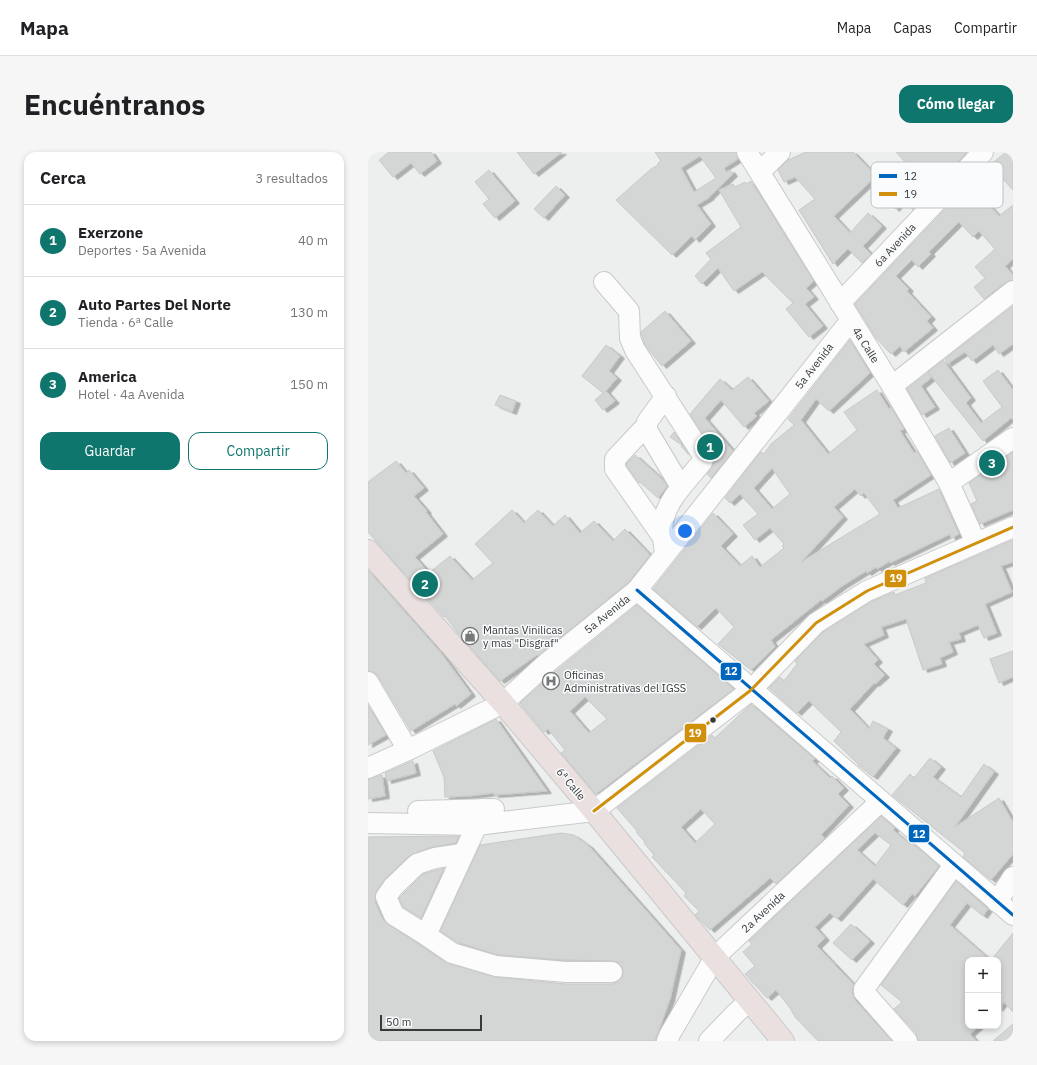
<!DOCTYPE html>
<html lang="es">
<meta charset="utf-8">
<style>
:root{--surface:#fff;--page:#f6f6f6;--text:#202124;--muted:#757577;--line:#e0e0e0;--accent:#0f766e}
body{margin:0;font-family:"IBM Plex Sans",sans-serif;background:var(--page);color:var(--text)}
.controls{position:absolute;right:12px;bottom:12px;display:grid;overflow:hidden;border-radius:8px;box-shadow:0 2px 6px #0003}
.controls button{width:36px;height:36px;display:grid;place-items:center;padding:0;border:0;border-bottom:1px solid var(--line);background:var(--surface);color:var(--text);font:20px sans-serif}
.scale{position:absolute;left:12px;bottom:10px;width:102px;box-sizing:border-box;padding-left:4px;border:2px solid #383939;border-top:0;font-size:11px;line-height:14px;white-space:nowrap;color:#383939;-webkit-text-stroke:3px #f9fbfd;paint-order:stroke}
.you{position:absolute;left:317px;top:379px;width:14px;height:14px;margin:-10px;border:3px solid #fff;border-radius:50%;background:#1a73e8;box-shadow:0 0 0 6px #1a73e833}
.badge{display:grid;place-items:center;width:26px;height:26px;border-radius:50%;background:var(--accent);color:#fff;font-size:13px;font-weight:700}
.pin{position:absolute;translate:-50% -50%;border:2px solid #fff;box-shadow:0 1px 4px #0006}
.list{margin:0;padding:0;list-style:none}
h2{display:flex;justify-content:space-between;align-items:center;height:52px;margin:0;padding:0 16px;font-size:17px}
h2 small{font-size:13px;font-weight:400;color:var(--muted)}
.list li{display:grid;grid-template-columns:26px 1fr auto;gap:12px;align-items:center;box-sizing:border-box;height:72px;padding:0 16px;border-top:1px solid var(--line)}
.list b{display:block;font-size:15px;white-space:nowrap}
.list p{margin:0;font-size:13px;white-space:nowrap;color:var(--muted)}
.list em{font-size:13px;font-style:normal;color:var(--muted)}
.actions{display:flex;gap:8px;padding:12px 16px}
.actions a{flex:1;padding:9px 0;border:1px solid var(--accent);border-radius:12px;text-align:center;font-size:14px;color:var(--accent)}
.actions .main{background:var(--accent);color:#fff}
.map{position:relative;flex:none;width:645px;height:889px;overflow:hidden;border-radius:12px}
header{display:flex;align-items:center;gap:24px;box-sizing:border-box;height:56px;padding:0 20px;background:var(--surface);border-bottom:1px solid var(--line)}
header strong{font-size:19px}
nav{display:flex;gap:22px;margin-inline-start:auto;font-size:14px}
.intro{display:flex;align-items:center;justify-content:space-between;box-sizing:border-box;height:96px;padding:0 24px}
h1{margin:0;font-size:28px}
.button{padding:10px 18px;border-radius:12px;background:var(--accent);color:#fff;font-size:14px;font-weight:700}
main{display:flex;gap:24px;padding:0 24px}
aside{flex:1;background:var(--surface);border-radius:12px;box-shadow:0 2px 6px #0003}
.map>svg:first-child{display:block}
</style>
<header>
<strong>Mapa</strong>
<nav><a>Mapa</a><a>Capas</a><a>Compartir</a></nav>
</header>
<div class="intro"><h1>Encuéntranos</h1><a class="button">Cómo llegar</a></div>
<main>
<aside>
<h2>Cerca<small>3 resultados</small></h2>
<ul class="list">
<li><span class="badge">1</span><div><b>Exerzone</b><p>Deportes · 5a Avenida</p></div><em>40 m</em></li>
<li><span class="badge">2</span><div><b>Auto Partes Del Norte</b><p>Tienda · 6ª Calle</p></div><em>130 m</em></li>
<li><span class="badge">3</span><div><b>America</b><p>Hotel · 4a Avenida</p></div><em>150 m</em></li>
</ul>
<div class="actions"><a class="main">Guardar</a><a>Compartir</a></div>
</aside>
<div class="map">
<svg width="645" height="889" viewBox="0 0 645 889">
<defs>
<filter id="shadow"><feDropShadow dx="4.5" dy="2.5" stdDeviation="0" flood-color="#0004"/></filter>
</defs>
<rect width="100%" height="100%" fill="#edeeee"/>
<g fill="#d4d5d5" stroke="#c8c9c9" fill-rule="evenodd" filter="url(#shadow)">
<polygon points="21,0 63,0 69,9 52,22 43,11 25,25 11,8"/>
<polygon points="149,0 194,0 166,22"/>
<path d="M287,0H368L370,7L356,16L358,20L362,18L365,22L341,45H342L329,53L343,72L327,88L324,84L304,103L248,48L283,17L290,13V11L293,9ZM332,4L348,26L326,40L313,16Z"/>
<polygon points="438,0 485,0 508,24 466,64 482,81 500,61 514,74 495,94 503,102 494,111 480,97 465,112 431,58 447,47 427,25 416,30 410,18 420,8"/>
<polygon points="528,0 599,0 569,32 566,28 549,45 553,49 545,58 535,47 527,57 509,38 538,11"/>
<polygon points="638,0 645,0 645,38 622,13"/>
<polygon points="618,14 624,20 607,38 631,64 645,53 645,107 637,114 645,123 645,128 638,130 616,147 606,135 617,126 607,115 627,97 611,79 605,85 591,70 561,100 563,102 550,115 544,108 528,124 541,137 539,139 563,165 559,169 565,176 536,200 532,194 523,202 508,186 487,152"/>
<polygon points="121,18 147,49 127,66 115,52 121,47 107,30"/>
<polygon points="383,29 446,129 438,136 446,145 437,152 455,174 441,185 418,157 425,151 394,120 366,139 350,116 334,132 327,124 343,107 338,101 373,75 351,38 365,32 367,35 377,30 378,32"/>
<polygon points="188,34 197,43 176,66 166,57"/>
<polygon points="645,154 645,192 631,202 625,193 604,209 597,200 579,212 577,207"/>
<polygon points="297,159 323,189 294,214 277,193 273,180"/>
<path d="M482,188L502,221L461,259L448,247L433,268L460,302L489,278L476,260L509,238L521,257L523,255L536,277L532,279L546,301L549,299L563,323L525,348L530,356L571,337L591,382L583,386L582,382L522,411V409L509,417L508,415L499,421L498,419L474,434L454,449L453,448L403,488L407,495L383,518L350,492L366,475L348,456L329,475L285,437L345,361L365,382L353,394L372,414L384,404L392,415L416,396L414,394L416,392L402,376L387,388L375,373L390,362L372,342L362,351L357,346L393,300L396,302L403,292L426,273L420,267ZM404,316L422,342L404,357L386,336ZM487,337L493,344L496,341L512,362L433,410L475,365L466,355Z"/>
<polygon points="238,193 252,204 241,219 249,226 237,240 238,239 247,249 235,258 227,248 235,241 214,224"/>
<polygon points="575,208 603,246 598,251 613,271 634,255 615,229 630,218 645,238 645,268 643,266 615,289 560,220"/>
<polygon points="560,221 563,226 553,234 567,255 554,263 539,237"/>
<polygon points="380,225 401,249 386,261 389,264 376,275 353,248 337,266 365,299 343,326 339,322 345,314 347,304 346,299 322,262 352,227 364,238"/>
<polygon points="132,243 148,249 144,260 127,253"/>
<polygon points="581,276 597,301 582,311 567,284"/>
<polygon points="306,280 321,303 313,294 314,293 302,285"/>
<polygon points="645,300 645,358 612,372 603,352 609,349 601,331"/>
<polygon points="267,303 295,328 299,334 290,346 272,330 271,331 258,313 258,312"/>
<polygon points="28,309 38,321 41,318 56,336 46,344 59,359 58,360 75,382 47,405 61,421 82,404 104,428 125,411 107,392 144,358 156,371 170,358 185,374 197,363 212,381 226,369 245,389 257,377 282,403 261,430 170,504 169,503 132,529 90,481 77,464 76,465 42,426 41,427 0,380 0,330"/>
<polygon points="645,388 645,410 633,414 644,440 617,452 629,481 616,486 610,473 591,481 593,487 581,490 585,500 572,506 574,512 555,518 538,467 513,475 516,483 496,492 510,508 506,512 517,523 507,532 506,531 482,557 501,577 505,569 520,577 515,586 528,596 505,625 490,613 491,613 466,589 473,580 441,549 429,561 401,536 412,525 416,529 429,512 427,509 455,480 504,449 526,440 527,443 558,431 557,426"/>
<polygon points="0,418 73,501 103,542 88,554 87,552 43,579 10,524 5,520 0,519"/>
<path d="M269,453L366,537L228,642L193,601L197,598L180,577L176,580L152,551L188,519ZM217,545L239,567L221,581L202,559Z"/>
<polygon points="645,499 645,525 631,531 622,507"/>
<path d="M383,552L447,607L444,609L462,626L464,624L476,636L470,642L481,653L453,683L457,686L408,732L402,726L342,778L327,763L331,759L316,744L318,741L284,705L286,703L276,691L277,690L268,680L269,679L249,656L344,583L347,586ZM333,657L347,672L327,691L313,675Z"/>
<polygon points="0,553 18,583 0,593"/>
<polygon points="128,567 179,639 126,643 126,641 101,644 77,645 76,625 65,599"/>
<polygon points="562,606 573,615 565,625 593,645 616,612 626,620 587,675 631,646 645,670 645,702 623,728 595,705 597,701 524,643 542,622 546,626"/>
<polygon points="45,609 48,621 19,629 17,621"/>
<polygon points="14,623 17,644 0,647 0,627"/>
<path d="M513,664L527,676L525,678L542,692L543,690L571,714L547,744L544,742L535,753L505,727L469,767L462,761L447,775L457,786L449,794L486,833L484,840L487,848L524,889H450L427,865L422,856L408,838L399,846L377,822L387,814L375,800L384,792L381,789ZM507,681L523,693L507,714L489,698Z"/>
<polygon points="193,681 206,683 221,694 313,798 302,847 287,889 0,889 0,685 91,684 88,691 63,695 41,704 17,727 9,738 7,744 7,750 15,768 20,772 77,810 127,825 198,832 244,832 249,830 254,826 255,820 254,815 250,810 244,809 198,808 130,803 89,790 72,779 112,693"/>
<polygon points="76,716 53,766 35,755 31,746 55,722"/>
<polygon points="588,729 620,757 615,764 599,751 582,773 622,808 600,808 600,874 611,874 602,882 608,889 550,889 548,881 526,857 534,850 513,833"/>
<polygon points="483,772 502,789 484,808 465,791"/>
<polygon points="645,781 645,860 636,850 630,857 630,808 623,808"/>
<polygon points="645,872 645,889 625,889"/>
</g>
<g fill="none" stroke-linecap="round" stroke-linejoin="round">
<g stroke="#c9caca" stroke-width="22">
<g id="minor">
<polyline points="379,0 524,234 581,331 608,391"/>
<polyline points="392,20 412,0"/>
<path d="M236,130L261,159L262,186L267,198L336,305L334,310C320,328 299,347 295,370C293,380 296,391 297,401"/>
<polyline points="472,151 615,0"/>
<polyline points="524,234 645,139"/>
<polyline points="298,244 279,270 279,278 313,335"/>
<polyline points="278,274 247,307 247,317 294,384"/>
<polyline points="581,331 645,286"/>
<polyline points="269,438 645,763"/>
<polyline points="0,530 40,598"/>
<polyline points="0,616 40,598 135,551 180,510 269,438 483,168"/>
<polyline points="115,657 109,673 58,783 84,801 128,814 198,820 244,820"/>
<polyline points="50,659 126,657"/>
<polyline points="226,659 383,538 448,471 499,439 645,375"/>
<polyline points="0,671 109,673 226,659"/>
<polyline points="629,750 645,725"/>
<polyline points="58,783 26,763 18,745 25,735 49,712 67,706 94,702"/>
<polyline points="299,889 302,882 347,805 513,649"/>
<polyline points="341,889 368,861 381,849"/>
<polyline points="539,889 496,840 496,837 586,713"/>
</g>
</g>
<g stroke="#c9c9c9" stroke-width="24">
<polyline id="major" points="0,399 135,551 226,659 415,889"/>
</g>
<use href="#minor" stroke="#fcfcfc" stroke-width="20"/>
<use href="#major" stroke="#eae0df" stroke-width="22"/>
<g stroke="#f9fbfd" stroke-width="6">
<polyline id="bus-1" points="269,438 645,763"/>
</g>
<g stroke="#f9fbfd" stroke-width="6">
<polyline id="bus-2" points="226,659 383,538 448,471 499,439 645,375"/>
</g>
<use href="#bus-1" stroke="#0065bd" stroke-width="3"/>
<use href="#bus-2" stroke="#d1900b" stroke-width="3"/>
</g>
<defs>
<g id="shop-ring" transform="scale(0.9)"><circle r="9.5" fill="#f9fbfd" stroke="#777878" stroke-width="1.5"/><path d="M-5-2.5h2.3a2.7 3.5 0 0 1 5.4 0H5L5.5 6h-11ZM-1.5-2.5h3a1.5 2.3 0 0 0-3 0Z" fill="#777878"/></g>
<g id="hospital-ring" transform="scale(0.9)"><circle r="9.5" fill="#f9fbfd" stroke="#777878" stroke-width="1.5"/><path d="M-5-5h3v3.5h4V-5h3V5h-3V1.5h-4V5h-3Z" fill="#777878"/></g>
</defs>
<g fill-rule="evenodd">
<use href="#shop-ring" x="102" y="484"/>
<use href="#hospital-ring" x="183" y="529"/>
</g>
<circle fill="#383939" stroke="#f9fbfd" stroke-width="1.5" cx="345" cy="568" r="3.5"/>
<g text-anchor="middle" stroke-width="3" stroke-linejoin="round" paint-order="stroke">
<g font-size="11" fill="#383939" stroke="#f9fbfd">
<text transform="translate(527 93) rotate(-47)" y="4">6a Avenida</text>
<text transform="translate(498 193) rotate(58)" y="4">4a Calle</text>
<text transform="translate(446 214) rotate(-52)" y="4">5a Avenida</text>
<text transform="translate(239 462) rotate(-39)" y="4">5a Avenida</text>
<text transform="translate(203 632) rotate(50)" y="4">6ª Calle</text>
<text transform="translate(395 760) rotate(-43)" y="4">2a Avenida</text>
</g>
<g font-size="11" fill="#383939" stroke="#f9fbfd" text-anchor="start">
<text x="115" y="482">Mantas Vinilicas<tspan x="115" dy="13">y mas "Disgraf"</tspan></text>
<text x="196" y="527">Oficinas<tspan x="196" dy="13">Administrativas del IGSS</tspan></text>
</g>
</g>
<rect x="503" y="10" width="132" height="46" rx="6" fill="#f9fbfd" stroke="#bfc1c2" stroke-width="1"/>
<rect x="511" y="22" width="18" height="4" fill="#0065bd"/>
<rect x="511" y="40" width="18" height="4" fill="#d1900b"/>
<g font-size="11" fill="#383939">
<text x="536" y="28">12</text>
<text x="536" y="46">19</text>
</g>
<g stroke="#f9fbfd" stroke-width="1.5">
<rect x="516" y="417" width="23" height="19" rx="4" fill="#d1900b"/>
<rect x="352" y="510" width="22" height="19" rx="4" fill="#0065bd"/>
<rect x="316" y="571" width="23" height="20" rx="4" fill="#d1900b"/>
<rect x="540" y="672" width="22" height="19" rx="4" fill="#0065bd"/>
</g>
<g font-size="11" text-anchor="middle" font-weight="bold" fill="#fff">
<text x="528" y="430">19</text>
<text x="363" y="523">12</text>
<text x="327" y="585">19</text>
<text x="551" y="686">12</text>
</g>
</svg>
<div class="controls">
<button>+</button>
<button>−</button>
</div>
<div class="scale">50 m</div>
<div class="you"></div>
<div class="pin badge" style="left:342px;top:295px">1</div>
<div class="pin badge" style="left:57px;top:432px">2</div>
<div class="pin badge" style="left:624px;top:311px">3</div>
</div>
</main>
